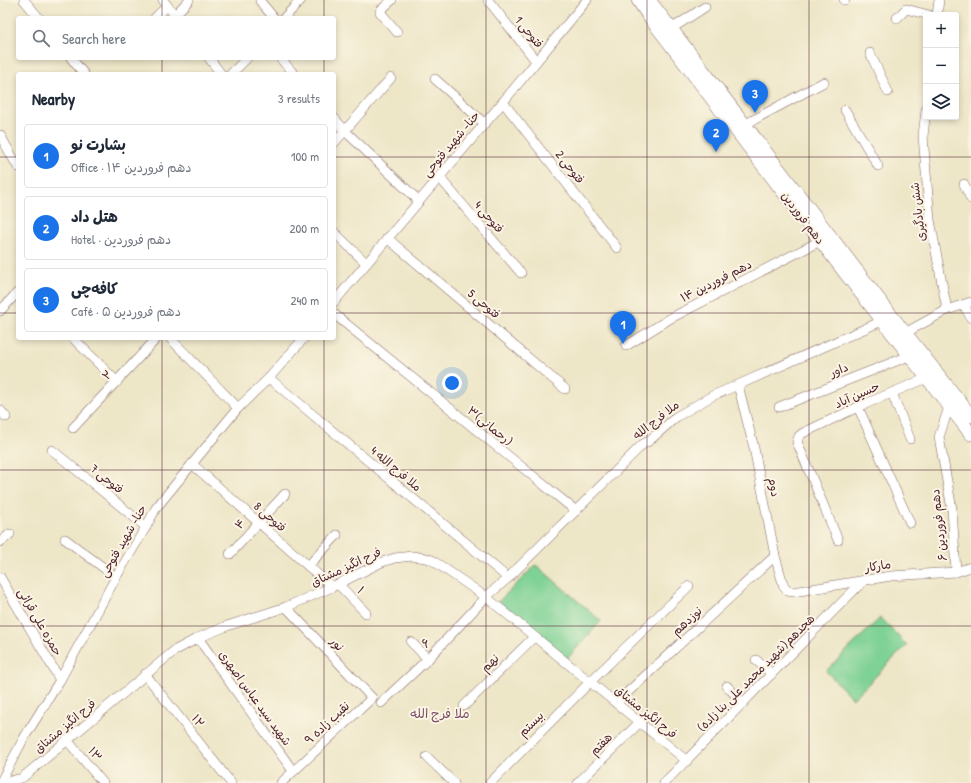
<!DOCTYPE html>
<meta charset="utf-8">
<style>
:root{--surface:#fff;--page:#f6f6f7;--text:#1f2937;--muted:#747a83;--line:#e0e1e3;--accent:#1a73e8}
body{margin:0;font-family:"Patrick Hand","Playpen Sans Arabic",sans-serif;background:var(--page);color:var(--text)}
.controls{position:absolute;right:12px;top:12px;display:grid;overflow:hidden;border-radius:4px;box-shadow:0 2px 6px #0003}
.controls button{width:36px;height:36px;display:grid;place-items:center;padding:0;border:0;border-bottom:1px solid var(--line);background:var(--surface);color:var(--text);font:20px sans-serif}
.you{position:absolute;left:452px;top:383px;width:14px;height:14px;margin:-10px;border:3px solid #fff;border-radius:50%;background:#1a73e8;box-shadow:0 0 0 6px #1a73e833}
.badge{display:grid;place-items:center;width:26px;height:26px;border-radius:50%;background:var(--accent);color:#fff;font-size:13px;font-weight:700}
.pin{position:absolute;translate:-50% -33px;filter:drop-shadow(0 1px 2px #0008)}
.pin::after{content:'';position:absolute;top:21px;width:14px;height:12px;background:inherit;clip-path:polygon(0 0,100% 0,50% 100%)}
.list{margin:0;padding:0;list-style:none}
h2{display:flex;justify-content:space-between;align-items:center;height:52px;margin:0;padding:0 16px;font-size:17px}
h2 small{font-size:13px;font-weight:400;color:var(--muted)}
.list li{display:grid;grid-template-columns:26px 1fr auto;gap:12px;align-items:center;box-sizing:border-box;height:64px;margin:0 8px 8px;padding:0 8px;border:1px solid var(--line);border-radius:4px}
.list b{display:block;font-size:15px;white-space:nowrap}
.list p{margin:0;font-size:13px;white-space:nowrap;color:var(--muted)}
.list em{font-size:13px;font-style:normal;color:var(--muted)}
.icon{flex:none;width:22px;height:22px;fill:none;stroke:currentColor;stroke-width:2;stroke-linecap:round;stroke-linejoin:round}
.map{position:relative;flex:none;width:971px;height:783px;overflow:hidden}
.search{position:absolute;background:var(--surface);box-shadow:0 2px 6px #0003;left:16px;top:16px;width:320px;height:44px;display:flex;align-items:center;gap:10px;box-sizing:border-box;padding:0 14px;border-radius:4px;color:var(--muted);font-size:15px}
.panel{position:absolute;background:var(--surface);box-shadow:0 2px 6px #0003;left:16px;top:72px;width:320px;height:268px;border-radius:4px}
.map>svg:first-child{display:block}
</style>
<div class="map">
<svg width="971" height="783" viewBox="0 0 971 783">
<rect width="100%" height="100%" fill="#fcf5e5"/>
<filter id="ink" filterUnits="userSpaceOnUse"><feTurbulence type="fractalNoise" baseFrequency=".025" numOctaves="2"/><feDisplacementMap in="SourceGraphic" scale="8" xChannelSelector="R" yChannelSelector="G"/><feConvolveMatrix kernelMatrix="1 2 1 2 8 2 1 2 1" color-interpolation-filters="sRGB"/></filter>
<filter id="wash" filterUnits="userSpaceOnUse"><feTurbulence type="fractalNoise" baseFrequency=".012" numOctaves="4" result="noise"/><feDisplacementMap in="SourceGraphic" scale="16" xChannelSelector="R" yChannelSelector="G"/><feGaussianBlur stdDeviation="0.9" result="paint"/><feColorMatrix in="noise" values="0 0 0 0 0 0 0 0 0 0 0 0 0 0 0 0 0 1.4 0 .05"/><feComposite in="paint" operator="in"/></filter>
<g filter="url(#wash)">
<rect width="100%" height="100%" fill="#ede6c7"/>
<g fill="#7fd295" stroke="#647860">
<polygon points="536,565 601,621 567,659 498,602"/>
<polygon points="880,618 907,645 853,699 826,671"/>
</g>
</g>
<g filter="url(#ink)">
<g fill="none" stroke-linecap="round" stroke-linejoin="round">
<g stroke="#836562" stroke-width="10">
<g id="minor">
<polyline points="24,0 39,18"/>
<polyline points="163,0 177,18"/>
<polyline points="392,0 381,10 380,12 397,32"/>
<polyline points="488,0 536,61"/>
<polyline points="844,0 845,0"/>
<polyline points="260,1 274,18"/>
<polyline points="175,15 189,0"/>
<polyline points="937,15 939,0"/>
<polyline points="155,18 167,6"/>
<polyline points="284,18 301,0"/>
<polyline points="897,18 906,9 929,15"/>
<polyline points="671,29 705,7"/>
<polyline points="870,53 888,92"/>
<polyline points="71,58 84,74"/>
<polyline points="209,58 221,74"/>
<polyline points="280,58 294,74"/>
<polyline points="231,74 247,58"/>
<polyline points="435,79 484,123"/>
<polyline points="503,102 617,248"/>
<polyline points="845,110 878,166"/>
<polyline points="926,110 923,136 930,220 947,310"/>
<polyline points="334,118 345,131 419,201"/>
<polyline points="744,125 824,82"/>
<polyline points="0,135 18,167"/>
<polyline points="334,143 391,78"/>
<polyline points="439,177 521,273"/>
<polyline points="964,184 971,199"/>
<polyline points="334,232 366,263"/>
<polyline points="387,238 565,389"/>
<polyline points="334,302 503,102 587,0"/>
<polyline points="964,305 971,318"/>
<polyline points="0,311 18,292"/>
<polyline points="334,314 576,511"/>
<polyline points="905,333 947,310 971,302"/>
<polyline points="73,338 117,382"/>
<polyline points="170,338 238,408"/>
<polyline points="626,346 671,318 820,241"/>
<polyline points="269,378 508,578"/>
<polyline points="738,385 754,448 775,556 784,587 788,591 793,592 891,576 956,572 971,567"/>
<polyline points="892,393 910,439"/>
<polyline points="779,407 909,356"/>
<polyline points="858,407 910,523"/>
<polyline points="949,407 939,437 952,509 956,572"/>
<polyline points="0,410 6,417"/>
<polyline points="73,428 157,338"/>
<polyline points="52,450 146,527"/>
<polyline points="192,464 332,587"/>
<polyline points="65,539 116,577"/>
<polyline points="838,540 797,442 799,436 803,433 858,407 927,378"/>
<polyline points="0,542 10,534"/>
<polyline points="230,554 285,494"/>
<polyline points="308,566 337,535"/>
<polyline points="0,577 60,680"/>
<polyline points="338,584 366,613"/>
<polyline points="198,638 293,771"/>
<polyline points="411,642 428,659"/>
<polyline points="756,660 772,674"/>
<polyline points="145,674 231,783"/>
<polyline points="727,686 743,703"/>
<polyline points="381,703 428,659 486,597 508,578 643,444 649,441 676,417 712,396 738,385 882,321"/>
<polyline points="616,703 775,556"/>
<polyline points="464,706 534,637"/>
<polyline points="67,740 103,783"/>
<polyline points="427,757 454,783"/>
<polyline points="0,783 24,738 60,680 116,577 146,527 156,508 238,408 269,378 304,338"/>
<polyline points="2,783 22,778 174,651 198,638 227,626 286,607 332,587 382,562 395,558 412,556 426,558 432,560 486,597 687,761"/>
<polyline points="281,783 372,698 286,607"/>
<polyline points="490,783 590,682 689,586"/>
<polyline points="578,783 640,722"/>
<polyline points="664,783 864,580"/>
</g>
</g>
<g stroke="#836562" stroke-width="14">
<g id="secondary">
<polyline points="638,0 648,15 846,274 971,434"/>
<polyline points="649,0 890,314 971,416"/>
</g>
</g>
<use href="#minor" stroke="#fff" stroke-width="9"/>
<use href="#secondary" stroke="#fff" stroke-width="13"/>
</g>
</g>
<path fill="none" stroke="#4a1f2b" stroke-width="1" stroke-opacity="0.55" d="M162,0V18M324,0V18M486,0V783M647,0V783M809,0V783M162,58V74M324,58V74M0,157H18M334,157H971M0,313H18M334,313H971M162,338V783M324,338V783M0,470H971M0,626H971"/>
<g text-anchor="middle" stroke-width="4" stroke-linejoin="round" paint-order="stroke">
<g font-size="12" fill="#4a1f2b" stroke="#fcf5e5">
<text transform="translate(529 32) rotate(51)" y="4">فتوحی 1</text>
<text transform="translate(451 144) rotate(-50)" y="4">حنا- شهید فتوحی</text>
<text transform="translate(570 167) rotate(52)" y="4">فتوحی 2</text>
<text transform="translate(918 212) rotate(-97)" y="4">شش بادگیری</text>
<text transform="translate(489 217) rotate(49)" y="4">فتوحی 4</text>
<text transform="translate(803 218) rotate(53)" y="4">دهم فروردین</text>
<text transform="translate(716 281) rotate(-27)" y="4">دهم فروردین ۱۴</text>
<text transform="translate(484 304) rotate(40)" y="4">فتوحی 5</text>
<text transform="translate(839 370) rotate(-22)" y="4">داور</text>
<text transform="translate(107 375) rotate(-47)" y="4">۲</text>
<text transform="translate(857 395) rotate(-24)" y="4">حسین آباد</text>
<text transform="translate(656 420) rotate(-38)" y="4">ملا فرج الله</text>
<text transform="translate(490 426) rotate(39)" y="4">۳(رحمانی)</text>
<text transform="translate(396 469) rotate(40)" y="4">4 ملا فرج الله</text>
<text transform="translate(107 479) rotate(39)" y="4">فتوحی 7</text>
<text transform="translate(774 487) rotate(79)" y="4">دوم</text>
<text transform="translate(270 517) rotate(41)" y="4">فتوحی 8</text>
<text transform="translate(240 524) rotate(-48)" y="4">۴</text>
<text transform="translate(939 525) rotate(-96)" y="4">دهم فروردین ۶</text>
<text transform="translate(123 541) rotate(-60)" y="4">حنا- شهید فتوحی</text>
<text transform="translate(878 566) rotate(-8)" y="4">مارکار</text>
<text transform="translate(346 567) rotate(-25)" y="4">فرح انگیز مشتاق</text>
<text transform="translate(361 590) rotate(46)" y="4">۱</text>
<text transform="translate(687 621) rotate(-43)" y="4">نوزدهم</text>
<text transform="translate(40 622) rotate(60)" y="4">حمزه علی قرائی</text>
<text transform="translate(426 643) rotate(-46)" y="4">۶</text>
<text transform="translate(337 644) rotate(46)" y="4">نور</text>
<text transform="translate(490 663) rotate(-44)" y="4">نهم</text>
<text transform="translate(756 673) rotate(-45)" y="4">هجدهم(شهید محمد علی بنا زاده)</text>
<text transform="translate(255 698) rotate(54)" y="4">شهید سید عباس اصهری</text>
<text transform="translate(646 712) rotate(39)" y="4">فرح انگیز مشتاق</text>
<text transform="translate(198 721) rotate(52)" y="4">۱۲</text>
<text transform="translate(327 723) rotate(-43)" y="4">نقیب زاده ۹</text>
<text transform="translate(531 724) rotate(-45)" y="4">بیستم</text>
<text transform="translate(65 726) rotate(-40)" y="4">فرح انگیز مشتاق</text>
<text transform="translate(601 744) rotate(-45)" y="4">هفتم</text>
<text transform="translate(95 754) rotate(50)" y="4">۱۳</text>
</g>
<g font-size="13" fill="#784e65" stroke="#fcf5e5">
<text x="440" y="718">ملا فرج الله</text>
</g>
</g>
</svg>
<div class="controls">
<button>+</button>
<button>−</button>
<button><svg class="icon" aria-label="layers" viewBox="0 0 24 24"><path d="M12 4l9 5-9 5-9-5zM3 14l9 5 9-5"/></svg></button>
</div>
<div class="you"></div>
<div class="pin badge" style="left:623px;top:344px">1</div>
<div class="pin badge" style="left:716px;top:152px">2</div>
<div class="pin badge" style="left:755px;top:113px">3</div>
<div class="search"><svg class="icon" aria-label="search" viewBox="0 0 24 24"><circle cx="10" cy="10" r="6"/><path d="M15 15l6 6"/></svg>Search here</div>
<section class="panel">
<h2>Nearby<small>3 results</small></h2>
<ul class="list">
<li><span class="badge">1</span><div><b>بشارت نو</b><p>Office · دهم فروردین ۱۴</p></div><em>100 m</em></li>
<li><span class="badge">2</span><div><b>هتل داد</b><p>Hotel · دهم فروردین</p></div><em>200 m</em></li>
<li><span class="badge">3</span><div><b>کافه‌چی</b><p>Café · دهم فروردین ۵</p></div><em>240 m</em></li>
</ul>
</section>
</div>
